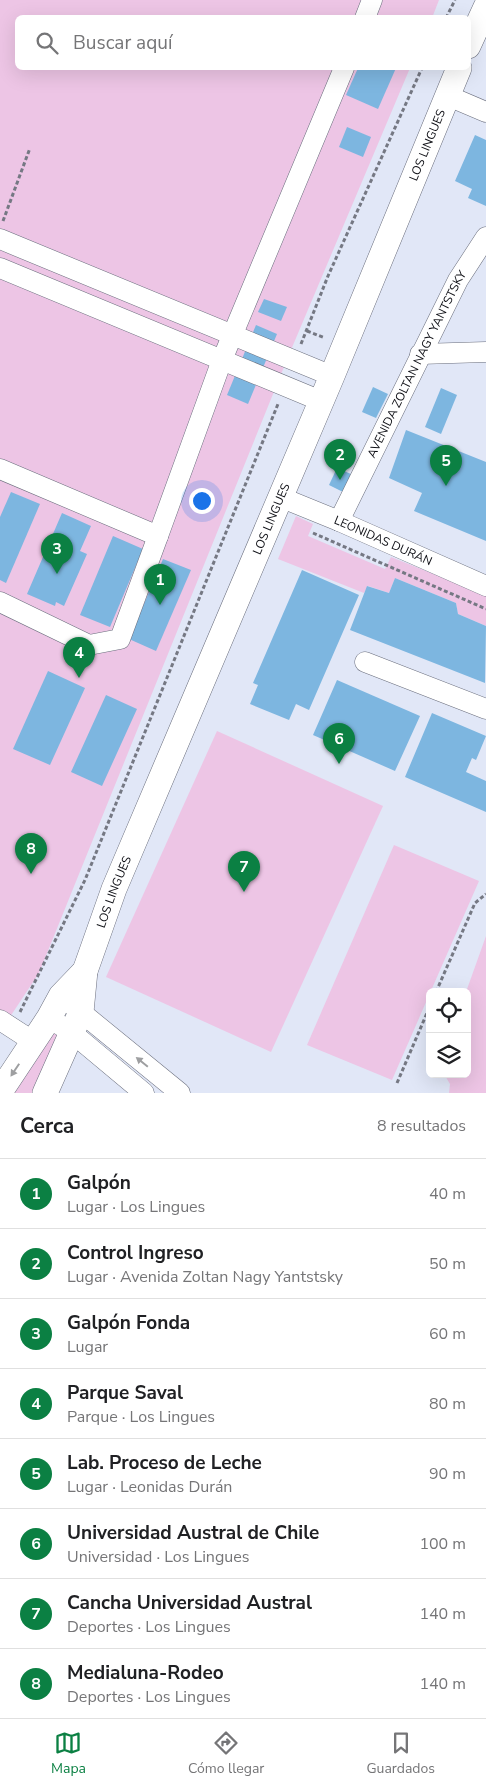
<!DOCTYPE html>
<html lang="es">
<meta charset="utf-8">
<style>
:root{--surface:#fff;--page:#f6f6f6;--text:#202124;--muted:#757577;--line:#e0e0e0;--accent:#0b8043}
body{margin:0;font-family:"Nunito Sans",sans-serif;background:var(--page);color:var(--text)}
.controls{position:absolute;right:15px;bottom:15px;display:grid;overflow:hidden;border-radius:8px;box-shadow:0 5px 20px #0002}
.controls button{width:45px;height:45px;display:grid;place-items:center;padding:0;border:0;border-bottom:1px solid var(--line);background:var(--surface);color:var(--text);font:25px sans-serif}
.you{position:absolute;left:201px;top:500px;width:18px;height:18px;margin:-12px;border:4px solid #fff;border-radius:50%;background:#1a73e8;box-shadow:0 0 0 8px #1a73e833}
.badge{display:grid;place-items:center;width:32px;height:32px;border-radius:50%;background:var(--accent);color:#fff;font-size:16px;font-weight:700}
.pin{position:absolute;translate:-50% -41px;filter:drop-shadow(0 1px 2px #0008)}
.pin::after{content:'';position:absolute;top:26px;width:18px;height:15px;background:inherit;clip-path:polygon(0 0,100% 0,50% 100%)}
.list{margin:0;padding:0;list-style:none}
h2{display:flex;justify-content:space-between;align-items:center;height:65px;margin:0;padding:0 20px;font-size:21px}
h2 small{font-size:16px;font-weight:400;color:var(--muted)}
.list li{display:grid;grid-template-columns:32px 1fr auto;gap:15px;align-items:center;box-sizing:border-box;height:70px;padding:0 20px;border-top:1px solid var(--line)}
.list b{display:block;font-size:19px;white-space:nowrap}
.list p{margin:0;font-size:16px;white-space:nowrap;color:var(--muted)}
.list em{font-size:16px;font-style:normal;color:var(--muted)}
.icon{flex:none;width:28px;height:28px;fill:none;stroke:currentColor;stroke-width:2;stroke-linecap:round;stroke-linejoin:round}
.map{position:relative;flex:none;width:486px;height:1093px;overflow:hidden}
.search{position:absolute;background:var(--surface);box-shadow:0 5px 20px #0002;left:15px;right:15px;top:15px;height:55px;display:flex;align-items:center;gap:12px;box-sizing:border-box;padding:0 18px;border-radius:8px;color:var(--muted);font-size:19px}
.sheet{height:625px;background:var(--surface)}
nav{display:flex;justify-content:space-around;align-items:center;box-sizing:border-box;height:70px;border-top:1px solid var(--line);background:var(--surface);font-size:14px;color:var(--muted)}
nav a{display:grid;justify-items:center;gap:2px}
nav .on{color:var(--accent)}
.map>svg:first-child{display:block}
</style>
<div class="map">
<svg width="486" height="1093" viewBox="0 0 486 1093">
<rect width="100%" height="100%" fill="#e1e7f7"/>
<g fill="#edc5e5">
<polygon points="0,0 439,0 432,18 18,18 18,68 410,68 288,357 39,973 0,1032"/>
<polygon points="296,516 313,524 308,536 385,569 391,557 486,595 486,626 458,614 456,603 395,578 389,593 368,586 364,593 278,559"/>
<polygon points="217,731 383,806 271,1052 106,977"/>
<polygon points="394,845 479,881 392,1080 307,1045"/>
<polygon points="486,936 486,1093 449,1093 450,1084 444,1074 467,1074 466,992"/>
<polygon points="51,1028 58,1034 35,1093 8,1093"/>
</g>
<g fill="#7db6e0">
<polygon points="358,68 396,68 378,109 346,95"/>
<polygon points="347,127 371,137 363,157 339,147"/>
<polygon points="475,135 486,140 486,206 468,198 472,189 455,181"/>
<polygon points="264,299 287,307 281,321 258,312"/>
<polygon points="256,325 277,334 248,404 227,395"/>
<polygon points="373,387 388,394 376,418 362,412"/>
<polygon points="441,388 457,395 441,434 425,427"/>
<polygon points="406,430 486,462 486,541 414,511 422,493 389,478"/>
<polygon points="337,468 351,474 343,492 329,485"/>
<polygon points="11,492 40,504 6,583 0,580 0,517"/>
<polygon points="62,513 91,526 80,551 87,554 64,606 56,602 55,606 27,594"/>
<polygon points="113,536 143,549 110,627 80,615"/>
<polygon points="163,559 191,570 156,651 129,639"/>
<polygon points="302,570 359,595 309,710 296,704 289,720 250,704 258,685 253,683"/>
<polygon points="395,578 456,603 458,614 486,626 485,683 350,630 367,586 389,593"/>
<polygon points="48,671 85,688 50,765 13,749"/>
<polygon points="337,680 420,716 395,771 313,735"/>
<polygon points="106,695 137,709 102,786 71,772"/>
<polygon points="432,713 486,736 476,760 472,758 466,772 486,781 486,812 405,777"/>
</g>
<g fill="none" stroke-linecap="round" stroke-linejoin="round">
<g stroke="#6a6e7d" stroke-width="21">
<g id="minor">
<polyline points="365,18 372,0"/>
<polyline points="446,95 486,112"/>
<polyline points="0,239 332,376"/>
<polyline points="0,268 321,401"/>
<polyline points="420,354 486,352"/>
<polyline points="0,469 158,536 222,360 344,68"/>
<path id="s1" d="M280,497L339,521L486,586"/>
<path id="s2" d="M339,521L458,280L486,237"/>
<polyline points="0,602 89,645 120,639 158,536"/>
<polyline points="365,662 486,709"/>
<polyline points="71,1004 180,1093"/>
<polyline points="49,1018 71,1032 144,1093"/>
<polyline points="0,1020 34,1042"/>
</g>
</g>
<g stroke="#6a6e7d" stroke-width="26">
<g id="major">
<polyline points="468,46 486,7"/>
<polyline points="0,1092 49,1018 61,996 85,971"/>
<path id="s3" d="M45,1093L81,1012L85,971L114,889L332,376L459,68"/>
</g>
</g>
<g stroke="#757883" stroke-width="3" stroke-dasharray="4 2.5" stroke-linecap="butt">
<polyline points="446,18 455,0"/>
<polyline points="3,221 30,148"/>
<polyline points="307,331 325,338"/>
<polyline points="301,344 328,276 422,68"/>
<polyline points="313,533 486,609"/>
<polyline points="436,992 475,903 486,894"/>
<polyline points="20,1012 85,880 278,404"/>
<polyline points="397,1083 430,1006"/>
</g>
<use href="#minor" stroke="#fff" stroke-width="20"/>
<use href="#major" stroke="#fff" stroke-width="25"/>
</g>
<defs><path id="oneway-solid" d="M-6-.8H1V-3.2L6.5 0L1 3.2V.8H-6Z" transform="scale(1.25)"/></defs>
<g fill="#9e9fa1">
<use href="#oneway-solid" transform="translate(142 1062) rotate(-141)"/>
<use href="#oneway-solid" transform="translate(15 1070) rotate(124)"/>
</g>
<g text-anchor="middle" stroke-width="5" stroke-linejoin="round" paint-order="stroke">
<g font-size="12" fill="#0d0e14" stroke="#fff">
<text dy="4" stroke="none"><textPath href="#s3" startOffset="1024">LOS LINGUES</textPath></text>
<text dy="4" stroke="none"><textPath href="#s2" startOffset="175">AVENIDA ZOLTAN NAGY YANTSTSKY</textPath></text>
<text dy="4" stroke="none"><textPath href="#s3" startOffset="619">LOS LINGUES</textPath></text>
<text dy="4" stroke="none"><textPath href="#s1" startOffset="112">LEONIDAS DURÁN</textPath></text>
<text dy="4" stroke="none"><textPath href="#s3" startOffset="214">LOS LINGUES</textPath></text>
</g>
</g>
</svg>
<div class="controls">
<button><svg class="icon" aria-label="locate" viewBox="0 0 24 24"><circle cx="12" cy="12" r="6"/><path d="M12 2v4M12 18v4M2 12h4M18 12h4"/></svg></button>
<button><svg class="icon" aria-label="layers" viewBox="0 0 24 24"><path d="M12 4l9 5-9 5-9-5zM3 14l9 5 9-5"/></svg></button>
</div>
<div class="you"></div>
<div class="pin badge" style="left:160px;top:605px">1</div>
<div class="pin badge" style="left:340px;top:480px">2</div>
<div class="pin badge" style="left:57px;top:574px">3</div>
<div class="pin badge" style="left:79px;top:678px">4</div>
<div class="pin badge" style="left:446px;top:486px">5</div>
<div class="pin badge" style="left:339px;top:764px">6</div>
<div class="pin badge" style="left:244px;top:892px">7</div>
<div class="pin badge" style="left:31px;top:874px">8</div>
<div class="search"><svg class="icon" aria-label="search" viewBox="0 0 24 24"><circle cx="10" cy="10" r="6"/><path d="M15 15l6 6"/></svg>Buscar aquí</div>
</div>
<section class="sheet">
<h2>Cerca<small>8 resultados</small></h2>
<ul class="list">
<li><span class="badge">1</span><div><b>Galpón</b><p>Lugar · Los Lingues</p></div><em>40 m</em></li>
<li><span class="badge">2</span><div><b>Control Ingreso</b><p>Lugar · Avenida Zoltan Nagy Yantstsky</p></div><em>50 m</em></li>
<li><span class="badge">3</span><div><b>Galpón Fonda</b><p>Lugar</p></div><em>60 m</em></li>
<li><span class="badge">4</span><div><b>Parque Saval</b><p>Parque · Los Lingues</p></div><em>80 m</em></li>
<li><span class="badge">5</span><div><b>Lab. Proceso de Leche</b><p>Lugar · Leonidas Durán</p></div><em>90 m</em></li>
<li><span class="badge">6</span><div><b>Universidad Austral de Chile</b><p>Universidad · Los Lingues</p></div><em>100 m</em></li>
<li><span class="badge">7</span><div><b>Cancha Universidad Austral</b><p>Deportes · Los Lingues</p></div><em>140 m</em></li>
<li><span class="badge">8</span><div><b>Medialuna-Rodeo</b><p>Deportes · Los Lingues</p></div><em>140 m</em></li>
</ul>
</section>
<nav>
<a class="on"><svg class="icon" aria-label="map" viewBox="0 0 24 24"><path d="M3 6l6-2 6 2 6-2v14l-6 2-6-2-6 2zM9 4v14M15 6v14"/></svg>Mapa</a>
<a><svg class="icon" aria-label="directions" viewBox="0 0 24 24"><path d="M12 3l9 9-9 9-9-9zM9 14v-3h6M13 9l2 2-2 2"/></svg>Cómo llegar</a>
<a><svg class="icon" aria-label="saved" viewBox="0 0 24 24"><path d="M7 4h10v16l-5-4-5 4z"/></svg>Guardados</a>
</nav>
